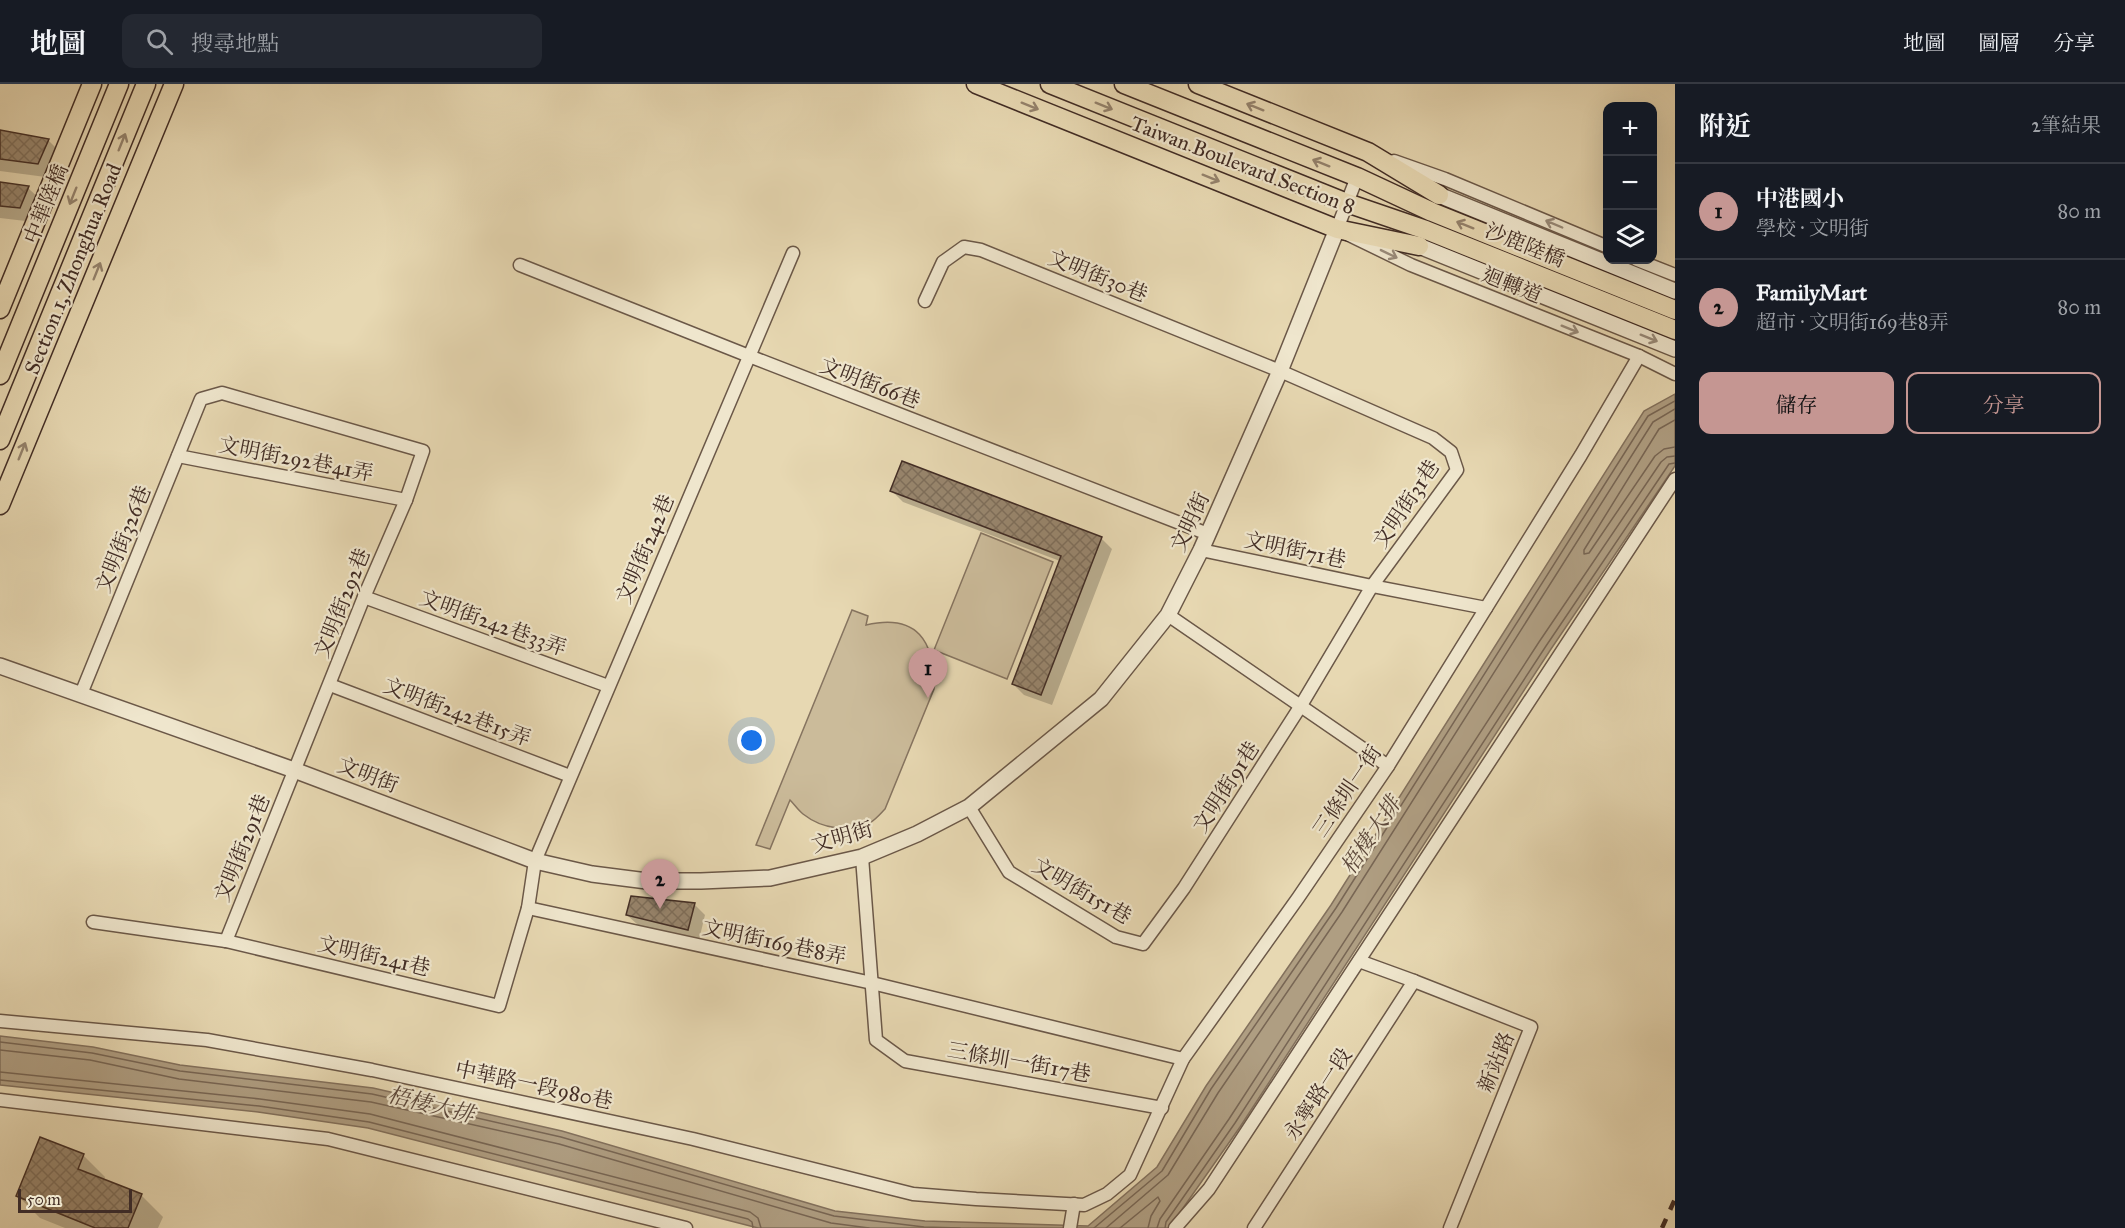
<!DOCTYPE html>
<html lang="zh-TW">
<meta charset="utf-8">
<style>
:root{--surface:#171b24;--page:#242831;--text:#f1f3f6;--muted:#9ea1a6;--line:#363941;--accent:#c59692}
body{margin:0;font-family:"IM FELL Great Primer","Noto Serif TC",serif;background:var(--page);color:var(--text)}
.controls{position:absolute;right:18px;top:18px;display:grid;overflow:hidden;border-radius:12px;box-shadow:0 6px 24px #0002}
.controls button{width:54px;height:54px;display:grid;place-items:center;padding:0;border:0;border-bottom:2px solid var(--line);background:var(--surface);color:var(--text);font:30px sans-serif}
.scale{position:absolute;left:18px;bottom:15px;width:114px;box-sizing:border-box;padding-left:6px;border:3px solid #422d25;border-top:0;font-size:16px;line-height:21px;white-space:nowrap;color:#422d25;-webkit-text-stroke:4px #efe6cd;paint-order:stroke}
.you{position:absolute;left:752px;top:657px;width:21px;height:21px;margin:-15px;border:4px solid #fff;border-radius:50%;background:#1a73e8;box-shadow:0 0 0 9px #1a73e833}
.badge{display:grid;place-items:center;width:39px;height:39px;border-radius:50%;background:var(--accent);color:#111;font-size:20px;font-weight:700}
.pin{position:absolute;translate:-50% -50px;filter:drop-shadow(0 2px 3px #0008)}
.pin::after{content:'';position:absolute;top:32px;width:21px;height:18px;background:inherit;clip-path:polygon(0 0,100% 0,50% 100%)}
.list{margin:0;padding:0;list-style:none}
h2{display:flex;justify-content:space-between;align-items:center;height:78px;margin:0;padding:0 24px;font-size:26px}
h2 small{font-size:20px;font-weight:400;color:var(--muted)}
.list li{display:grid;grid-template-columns:39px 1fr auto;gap:18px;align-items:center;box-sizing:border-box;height:96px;padding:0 24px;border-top:2px solid var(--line)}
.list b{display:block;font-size:22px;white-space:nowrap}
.list p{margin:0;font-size:20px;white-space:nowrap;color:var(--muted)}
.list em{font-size:20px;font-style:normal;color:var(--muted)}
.actions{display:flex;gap:12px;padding:18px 24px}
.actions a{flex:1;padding:14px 0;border:2px solid var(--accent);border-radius:12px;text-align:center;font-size:21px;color:var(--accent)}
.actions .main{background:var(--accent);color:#111}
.icon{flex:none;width:33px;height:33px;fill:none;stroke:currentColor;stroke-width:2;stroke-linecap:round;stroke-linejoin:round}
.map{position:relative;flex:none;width:1675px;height:1144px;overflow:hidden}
header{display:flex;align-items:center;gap:36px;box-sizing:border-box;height:84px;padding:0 30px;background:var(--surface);border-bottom:2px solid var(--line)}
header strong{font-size:28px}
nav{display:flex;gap:33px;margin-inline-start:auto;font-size:21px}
.search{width:420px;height:54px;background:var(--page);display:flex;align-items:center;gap:15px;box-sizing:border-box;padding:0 21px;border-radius:12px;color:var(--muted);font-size:22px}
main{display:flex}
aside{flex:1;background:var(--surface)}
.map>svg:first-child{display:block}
</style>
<header>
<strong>地圖</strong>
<div class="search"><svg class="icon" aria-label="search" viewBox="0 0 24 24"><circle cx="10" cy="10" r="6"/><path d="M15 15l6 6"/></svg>搜尋地點</div>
<nav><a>地圖</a><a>圖層</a><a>分享</a></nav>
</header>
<main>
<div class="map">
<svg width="1675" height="1144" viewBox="0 0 1675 1144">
<defs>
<pattern id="building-cross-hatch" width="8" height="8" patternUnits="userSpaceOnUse" patternTransform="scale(1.5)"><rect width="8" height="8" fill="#98866e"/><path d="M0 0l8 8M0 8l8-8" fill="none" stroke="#7e6e5a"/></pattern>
</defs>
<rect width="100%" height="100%" fill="#e7d8b2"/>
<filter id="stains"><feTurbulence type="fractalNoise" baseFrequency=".00333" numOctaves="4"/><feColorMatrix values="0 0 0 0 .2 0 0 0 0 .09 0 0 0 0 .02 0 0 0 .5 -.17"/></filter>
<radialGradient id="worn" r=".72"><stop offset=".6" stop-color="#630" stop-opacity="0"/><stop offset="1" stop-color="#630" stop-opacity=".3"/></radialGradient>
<g fill="#cbbb9a" stroke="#867460" stroke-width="1.5">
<polygon points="981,449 1053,478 1007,595 934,566"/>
<path d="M852,526L868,532L866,541C917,529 935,557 934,605L885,725C881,729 876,735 871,738C849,749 822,745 803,730C798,726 794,720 790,716L770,765L756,761Z"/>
</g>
<polygon fill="#af9e82" stroke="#83715d" stroke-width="1.5" points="1675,310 1675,382 1551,565 1240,1043 1169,1144 758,1144 368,1044 258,1028 0,1001 0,952 93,963 180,981 373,1004 562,1047 835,1127 925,1137 1088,1142 1157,1083 1206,1002 1331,821 1644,327"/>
<g fill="#0003">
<polygon points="0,48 48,56 63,71 53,94 0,87"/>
<polygon points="0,99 28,104 43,118 34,138 0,134"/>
<polygon points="892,407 1101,454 1112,465 1052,621 1024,611 1013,600 1060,477 903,418"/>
<polygon points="694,820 705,831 699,856 638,841 627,831"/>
<polygon points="83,1071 105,1093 104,1097 141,1111 163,1133 158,1144 65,1144 40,1134 18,1112"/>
</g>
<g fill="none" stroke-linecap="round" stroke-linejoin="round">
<g stroke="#786654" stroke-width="1.5">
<polyline points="1675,336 1659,345 1584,466 1584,470 1589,469 1655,372 1664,365 1675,363"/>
<polyline points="0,958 92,969 180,987 372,1010 561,1053 834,1132 924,1143 960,1144"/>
<polyline points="0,966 90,976 179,995 371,1018 559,1060 831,1139 869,1144"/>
<polyline points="0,988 260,1015 370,1030 750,1128 758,1134 761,1144"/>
<polyline points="0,996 259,1022 369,1038 748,1135 752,1138 753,1144"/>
<polyline points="1094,1144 1162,1087 1211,1005 1336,824 1648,332 1675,317"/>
<polyline points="1106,1144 1168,1091 1218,1009 1342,828 1653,338 1675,325"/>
<polyline points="1120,1144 1158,1113 1160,1117 1151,1132 1148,1144"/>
<polyline points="1157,1144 1160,1135 1229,1035 1539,558 1661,378 1667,373 1675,372"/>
<polyline points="1165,1144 1166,1138 1235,1039 1546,562 1665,386 1669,380 1675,379"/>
</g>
</g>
<g fill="url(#building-cross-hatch)" stroke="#422d25" stroke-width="1.5">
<polygon points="0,46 49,55 38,80 0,75"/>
<polygon points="0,98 29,102 20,124 0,122"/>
<polygon points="902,377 1102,453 1041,611 1012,600 1061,472 890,407"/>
<polygon points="631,812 695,819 688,846 626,831"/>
<polygon points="40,1053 84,1070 78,1085 142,1110 128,1144 95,1144 16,1112"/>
</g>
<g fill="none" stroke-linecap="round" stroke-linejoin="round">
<g stroke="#6b5848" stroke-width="15">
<g id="minor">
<polyline points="1394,77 1445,95 1608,163"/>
<polyline points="1357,93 1337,145 1411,181 1639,272 1675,290"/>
<polyline points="1637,176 1675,191"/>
<polyline points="520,181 749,272 1208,450"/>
<polyline points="925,217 943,178 964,163 981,166 1280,287 1433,354 1451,368 1457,386 1372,502 1300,623 1184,804 1143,860 1116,853 1009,788 969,723"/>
<polyline points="178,372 406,416"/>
<polyline points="1201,466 1372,502 1486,524"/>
<polyline points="364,513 608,602"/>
<polyline points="1168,531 1388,682"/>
<polyline points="330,601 570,692"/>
<polyline points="81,610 201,315 222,309 423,367 406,416 364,513 226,857"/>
<polyline points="862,773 876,956 905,977 1162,1024"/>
<polyline points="528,824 872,899 1183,975"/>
<polyline points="93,838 226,857 499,922 528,824 535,777 793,169"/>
<polyline points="1359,877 1414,897 1531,943 1450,1144"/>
<polyline points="0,937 207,956 372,986 693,1055 913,1110 976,1115 1084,1121 1107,1110 1130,1091 1183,975 1298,814 1388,682 1581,371 1639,272"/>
<polyline points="0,1016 328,1055 686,1144"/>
<polyline points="1070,1144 1074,1120"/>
<polyline points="1175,1144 1209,1105 1675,395"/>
<polyline points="1254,1144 1414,897"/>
</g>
</g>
<g stroke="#6b5848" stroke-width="18">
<g id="tertiary">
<polyline points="1439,111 1675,207"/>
<polyline points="1419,162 1675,265"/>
<polyline points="0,582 294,686 535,777 592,790 647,797 701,797 770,794 862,773 917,750 969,723 1101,615 1168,531 1201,466 1280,287 1337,145"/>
</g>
</g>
<g stroke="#422d25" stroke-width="21">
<g id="primary">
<polyline points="976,0 1337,145 1419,162"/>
<polyline points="1050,0 1347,119 1426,146 1675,246"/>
<polyline points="1124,0 1357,93 1432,128 1675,226"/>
<polyline points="1198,0 1368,68 1439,111"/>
<polyline points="0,225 92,0"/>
<polyline points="0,291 119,0"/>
<polyline points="0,356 146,0"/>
<polyline points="0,421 174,0"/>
</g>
</g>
<use href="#minor" stroke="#efe6cd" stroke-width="12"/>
<use href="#tertiary" stroke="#efe6cd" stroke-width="15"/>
<use href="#primary" stroke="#e7d8b2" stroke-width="18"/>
<polyline stroke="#422d25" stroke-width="4.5" stroke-dasharray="10 10" stroke-linecap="butt" points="1662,1144 1675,1115"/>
</g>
<defs><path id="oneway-shaft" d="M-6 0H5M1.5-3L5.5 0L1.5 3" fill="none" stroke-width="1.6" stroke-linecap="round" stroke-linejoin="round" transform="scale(1.5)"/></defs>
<g stroke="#94826c">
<use href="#oneway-shaft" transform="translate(1030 22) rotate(22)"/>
<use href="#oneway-shaft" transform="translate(1104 22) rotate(22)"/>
<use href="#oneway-shaft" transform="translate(1255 23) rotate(-158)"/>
<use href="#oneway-shaft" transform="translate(122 58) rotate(-68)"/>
<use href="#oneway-shaft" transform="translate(1321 79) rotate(-158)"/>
<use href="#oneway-shaft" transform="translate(1211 94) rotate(22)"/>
<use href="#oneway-shaft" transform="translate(73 112) rotate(112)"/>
<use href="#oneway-shaft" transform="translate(1465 141) rotate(-158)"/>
<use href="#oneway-shaft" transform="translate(97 187) rotate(-68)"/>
<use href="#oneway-shaft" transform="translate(22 367) rotate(-68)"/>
</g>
<g stroke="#988a79">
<use href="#oneway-shaft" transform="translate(1554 140) rotate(-157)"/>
<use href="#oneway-shaft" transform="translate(1389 170) rotate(26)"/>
<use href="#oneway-shaft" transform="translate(1570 245) rotate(22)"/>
<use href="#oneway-shaft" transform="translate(1649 254) rotate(22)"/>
</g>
<g text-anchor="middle" stroke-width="4.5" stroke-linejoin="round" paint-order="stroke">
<g font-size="21" fill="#422d25" stroke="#efe6cd">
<text transform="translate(1243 81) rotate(21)" y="7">Taiwan Boulevard Section 8</text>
<text transform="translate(46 120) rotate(-68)" y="7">中華陸橋</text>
<text transform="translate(1525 161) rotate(22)" y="7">沙鹿陸橋</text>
<text transform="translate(73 185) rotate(-68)" y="7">Section 1, Zhonghua Road</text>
<text transform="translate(1098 192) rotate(22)" y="7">文明街30巷</text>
<text transform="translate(1512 201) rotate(22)" y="7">迴轉道</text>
<text transform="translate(870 299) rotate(21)" y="7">文明街66巷</text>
<text transform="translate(296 375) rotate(11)" y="7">文明街292巷41弄</text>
<text transform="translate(1406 420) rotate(-56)" y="7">文明街31巷</text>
<text transform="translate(1190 438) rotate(-65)" y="7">文明街</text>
<text transform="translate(123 455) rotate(-68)" y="7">文明街326巷</text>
<text transform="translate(645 465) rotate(-67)" y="7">文明街242巷</text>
<text transform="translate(1295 466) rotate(12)" y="7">文明街71巷</text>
<text transform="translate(342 519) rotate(-68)" y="7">文明街292巷</text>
<text transform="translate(493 539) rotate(20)" y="7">文明街242巷33弄</text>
<text transform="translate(457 628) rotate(21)" y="7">文明街242巷15弄</text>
<text transform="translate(368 691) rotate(21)" y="7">文明街</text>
<text transform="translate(1226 703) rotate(-57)" y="7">文明街91巷</text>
<text transform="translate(1347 707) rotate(-56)" y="7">三條圳一街</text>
<text transform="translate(842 753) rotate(-16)" y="7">文明街</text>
<text transform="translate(242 764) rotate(-68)" y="7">文明街291巷</text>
<text transform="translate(1082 807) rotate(30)" y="7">文明街151巷</text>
<text transform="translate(774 858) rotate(12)" y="7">文明街169巷8弄</text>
<text transform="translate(374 872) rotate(13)" y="7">文明街241巷</text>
<text transform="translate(1019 978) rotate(10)" y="7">三條圳一街17巷</text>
<text transform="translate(1496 978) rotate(-68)" y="7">新站路</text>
<text transform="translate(534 1001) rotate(12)" y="7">中華路一段980巷</text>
<text transform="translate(1318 1010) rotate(-57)" y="7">永寧路一段</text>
</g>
<g font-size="22" font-style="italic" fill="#5d493c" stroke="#efe6cd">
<text transform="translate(1370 751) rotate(-56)" y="8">梧棲大排</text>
<text transform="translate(431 1020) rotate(14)" y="8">梧棲大排</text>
</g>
</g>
<rect width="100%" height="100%" filter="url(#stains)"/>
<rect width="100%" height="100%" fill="url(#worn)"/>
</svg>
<div class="controls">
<button>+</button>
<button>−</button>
<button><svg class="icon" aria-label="layers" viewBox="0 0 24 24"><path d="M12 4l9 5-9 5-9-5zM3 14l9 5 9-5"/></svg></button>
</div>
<div class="scale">50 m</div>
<div class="you"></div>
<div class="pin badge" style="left:928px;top:614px">1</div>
<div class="pin badge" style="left:660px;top:825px">2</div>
</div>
<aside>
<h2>附近<small>2筆結果</small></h2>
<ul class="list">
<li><span class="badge">1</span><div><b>中港國小</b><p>學校 · 文明街</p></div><em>80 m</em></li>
<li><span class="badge">2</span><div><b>FamilyMart</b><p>超市 · 文明街169巷8弄</p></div><em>80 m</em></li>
</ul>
<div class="actions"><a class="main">儲存</a><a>分享</a></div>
</aside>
</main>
